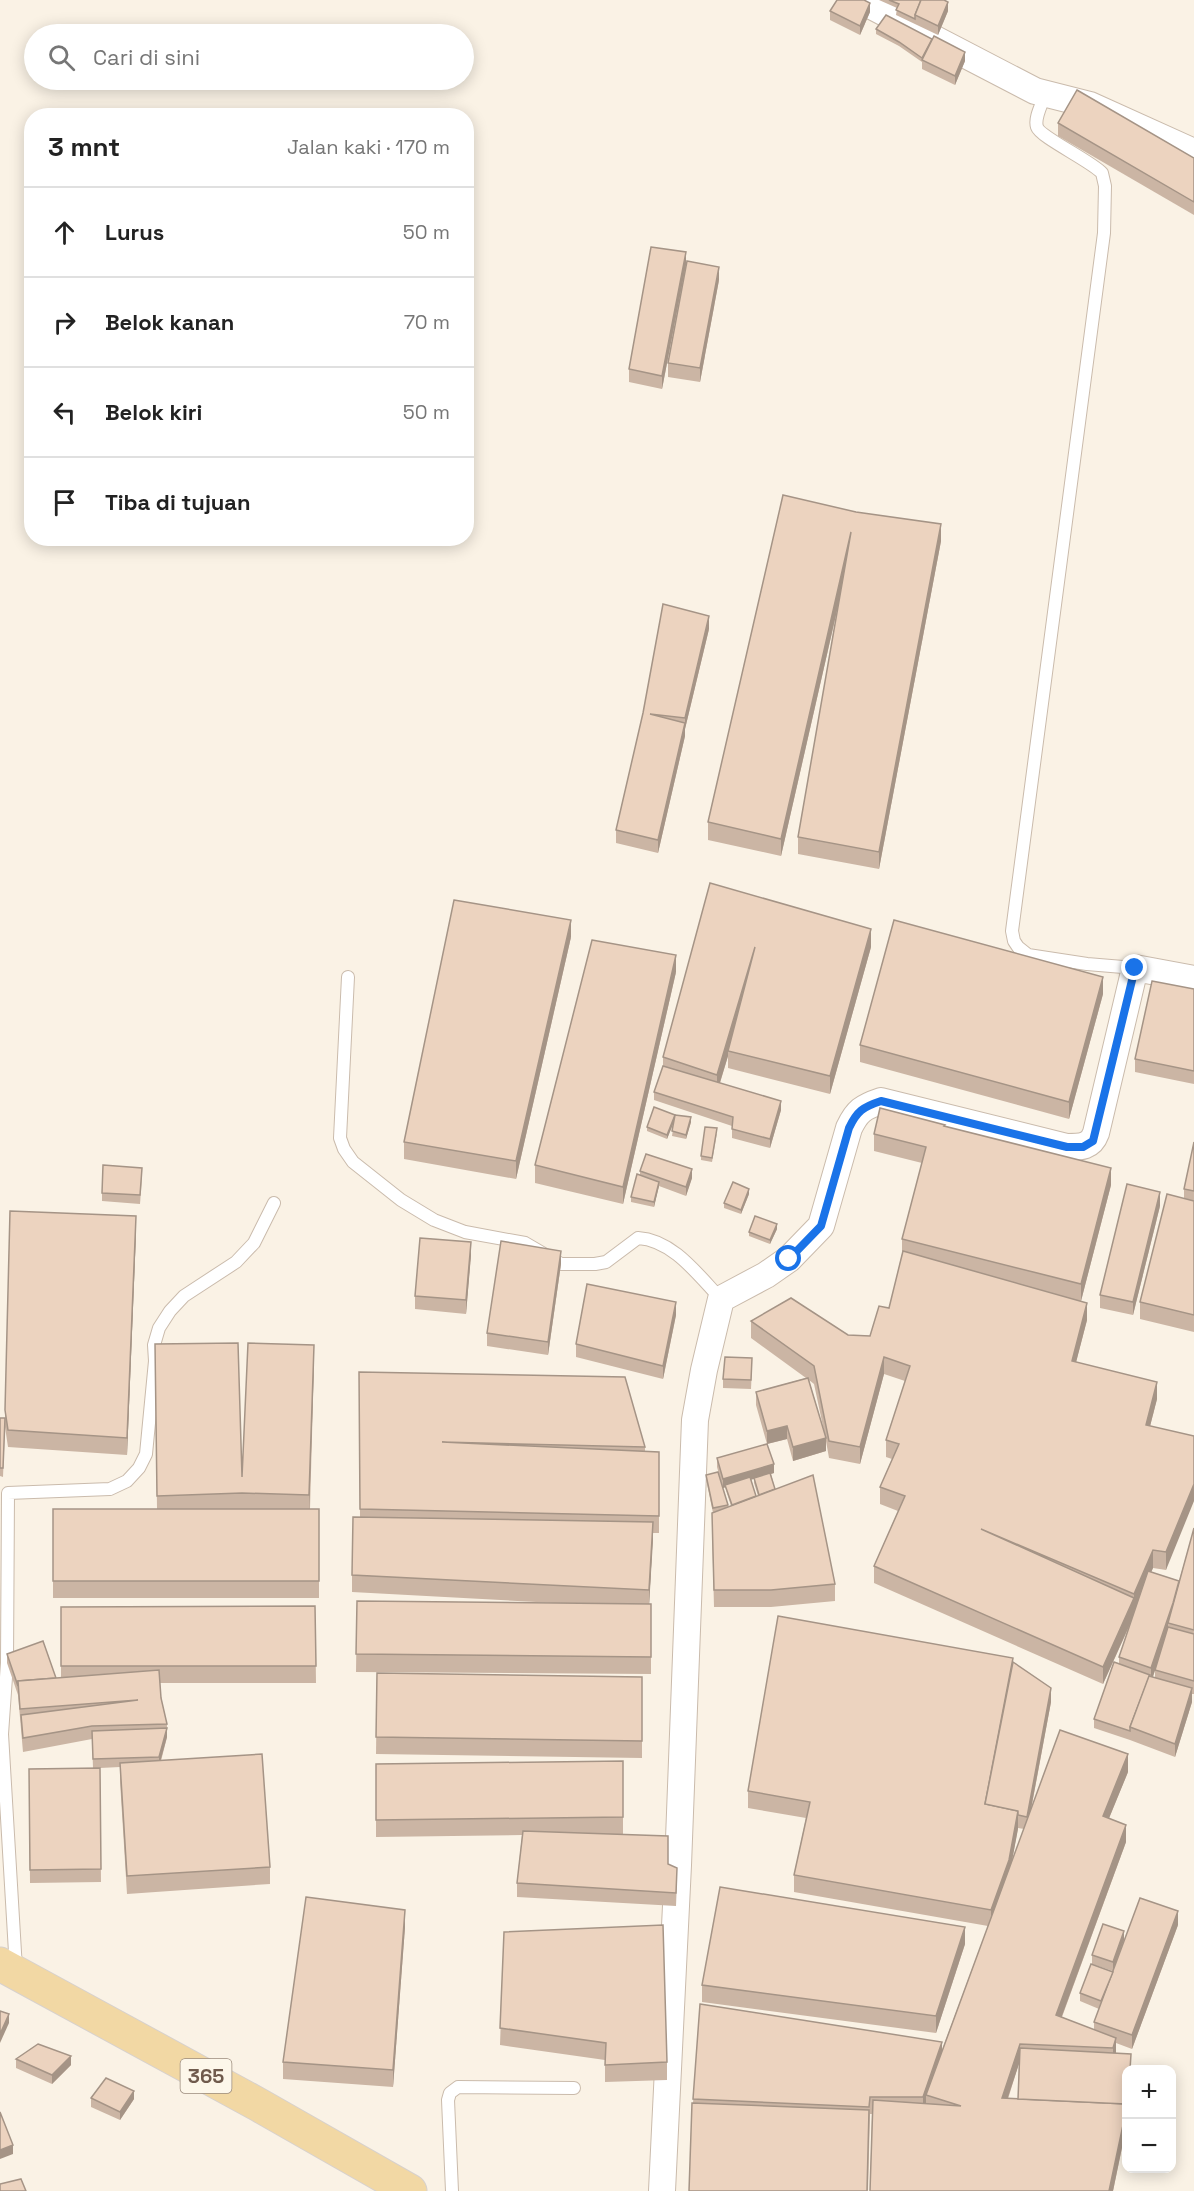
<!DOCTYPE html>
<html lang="id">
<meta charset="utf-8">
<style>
:root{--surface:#fff;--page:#f6f6f6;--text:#222;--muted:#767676;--line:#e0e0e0}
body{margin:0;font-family:"Space Grotesk",sans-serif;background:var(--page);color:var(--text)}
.controls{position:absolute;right:18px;bottom:18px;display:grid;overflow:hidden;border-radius:12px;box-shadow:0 3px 15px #0003}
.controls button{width:54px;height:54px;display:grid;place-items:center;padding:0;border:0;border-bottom:2px solid var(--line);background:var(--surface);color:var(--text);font:30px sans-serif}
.stop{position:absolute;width:18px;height:18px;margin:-14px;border:4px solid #1a73e8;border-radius:50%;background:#fff}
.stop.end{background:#1a73e8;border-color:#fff;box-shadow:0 2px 6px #0008}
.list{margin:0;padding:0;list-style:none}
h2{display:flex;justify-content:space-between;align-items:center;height:78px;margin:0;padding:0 24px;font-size:26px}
h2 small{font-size:20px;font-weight:400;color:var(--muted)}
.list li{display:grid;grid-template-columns:39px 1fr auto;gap:18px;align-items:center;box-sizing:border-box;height:90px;padding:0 24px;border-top:2px solid var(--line)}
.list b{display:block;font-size:22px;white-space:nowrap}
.list em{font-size:20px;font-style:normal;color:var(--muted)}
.icon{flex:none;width:33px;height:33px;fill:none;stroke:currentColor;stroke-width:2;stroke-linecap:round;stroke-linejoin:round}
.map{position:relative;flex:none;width:1194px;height:2191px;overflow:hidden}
.search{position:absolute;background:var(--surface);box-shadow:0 3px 15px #0003;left:24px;top:24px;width:450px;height:66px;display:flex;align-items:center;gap:15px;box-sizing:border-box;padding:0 21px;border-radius:33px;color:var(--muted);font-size:22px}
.panel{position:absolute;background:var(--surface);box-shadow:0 3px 15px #0003;left:24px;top:108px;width:450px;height:438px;border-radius:24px}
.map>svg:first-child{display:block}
</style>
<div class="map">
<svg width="1194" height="2191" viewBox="0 0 1194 2191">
<rect width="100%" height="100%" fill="#faf2e5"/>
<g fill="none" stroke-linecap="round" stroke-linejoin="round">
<g stroke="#cabbac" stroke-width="14">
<g id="lane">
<path d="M1045,95C1042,104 1034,118 1037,127C1040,137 1091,161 1102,173L1105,186L1104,233L1012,931L1014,941L1018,947L1028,955L1087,964L1135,968"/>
<path d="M348,977L340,1138L344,1149L353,1162L401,1200L434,1220L465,1232L525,1243L561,1264H595L606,1262L638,1238C673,1240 698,1275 721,1299"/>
<polyline points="16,1969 2,1734 7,1663 8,1493 110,1489 127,1481 139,1468 146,1454 155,1361 154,1345 159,1328 170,1311 184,1296 236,1262 254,1243 274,1203"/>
<polyline points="452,2191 448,2100 450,2093 458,2087 574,2088"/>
</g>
</g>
<g stroke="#cabbac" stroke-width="28">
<g id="street">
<polyline points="860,0 1035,91 1090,105 1194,152"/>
<path d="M662,2191L678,1865L695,1420L704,1370L721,1299L766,1275L789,1259L821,1226L849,1128C857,1111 863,1107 881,1101L1067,1147C1081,1147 1091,1147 1096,1133L1135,968L1194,979"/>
</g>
</g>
<g stroke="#d7d1cd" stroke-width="35">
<polyline id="primary" points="0,1964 259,2105 410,2191"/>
</g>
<use href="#lane" stroke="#fff" stroke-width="12"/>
<use href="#street" stroke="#fff" stroke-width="26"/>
<use href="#primary" stroke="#f2d8a4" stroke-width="33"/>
</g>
<g fill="#cbb5a4" fill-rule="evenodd">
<polygon points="879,0 944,0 948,11 938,35 896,15 897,8"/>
<polygon points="830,11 870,12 860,35 830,20"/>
<polygon points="876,29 965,61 955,85 922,69 922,62 899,46 876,34"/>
<polygon points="1058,123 1194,158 1194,215 1058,136"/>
<polygon points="686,265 662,389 629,382 629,369"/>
<polygon points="719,280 700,382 668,377 668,363"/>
<polygon points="783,495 941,541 879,869 798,854 798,837 839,602 781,856 708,840 708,822"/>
<polygon points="709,629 685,729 685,736 658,853 616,843 616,830 643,713"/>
<polygon points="571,937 516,1179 404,1159 404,1142"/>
<polygon points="871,947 830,1094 728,1068 728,1056 720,1083 781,1110 770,1148 732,1138 732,1126 654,1100 654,1092 663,1066 663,1057"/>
<polygon points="676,972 623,1204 535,1183 535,1165"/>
<polygon points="1194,989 1194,1084 1135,1072 1135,1059"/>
<polygon points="1103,994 1069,1119 860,1062 860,1045"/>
<polygon points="654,1107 691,1122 686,1139 672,1136 674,1122 667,1139 647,1131 647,1127"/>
<path d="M945,1126L1111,1185L1081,1301L1087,1320L1076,1362L1157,1399L1150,1426L1194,1437L1166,1570L1153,1568L1151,1572L1179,1581L1194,1528V1694H1192V1702L1175,1757L1130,1740L1094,1728V1719L1119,1664V1657L1129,1627L1103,1684L874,1583V1566L898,1511L880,1504V1487L892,1459L886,1457V1440L905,1381L884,1374L860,1464L829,1458L826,1441V1451L793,1461L787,1439L767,1444L756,1405V1392L806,1378L751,1338V1321L848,1335L870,1336L889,1308L902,1254V1239L922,1163L874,1151V1134ZM809,1380L814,1384L824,1431ZM1157,1664L1155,1670V1678L1153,1677Z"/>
<polygon points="717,1133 712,1162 701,1160 701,1156"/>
<polygon points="1194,1142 1194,1332 1140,1319 1140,1302 1184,1198 1184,1189"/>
<polygon points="640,1171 692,1178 686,1196 659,1186 654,1207 631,1202 631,1197 640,1175"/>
<polygon points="142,1177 140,1204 102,1201 102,1193"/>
<polygon points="749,1194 741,1214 724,1208 724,1203"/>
<polygon points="1160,1206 1133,1315 1100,1308 1100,1295"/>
<polygon points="10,1211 136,1233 127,1455 8,1447 5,1427 3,1477 0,1476 0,1418 5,1418"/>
<polygon points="777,1229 770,1244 749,1236 749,1232"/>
<polygon points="471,1255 466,1314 415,1309 415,1296"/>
<polygon points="561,1264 548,1355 487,1346 487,1333"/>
<polygon points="676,1315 663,1379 576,1357 576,1344"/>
<polygon points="155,1344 242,1477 314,1363 310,1509 319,1509 319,1598 53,1598 53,1509 157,1509"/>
<polygon points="752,1367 751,1389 723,1388 723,1379"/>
<polygon points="359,1372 645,1447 645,1451 659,1452 659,1533 653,1533 649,1604 651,1604 651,1674 356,1672 357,1601 555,1603 352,1592 352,1575 360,1517"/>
<path d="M717,1458L774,1473L771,1474L775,1489L835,1584V1601L771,1607H714L712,1530L713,1513L706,1479V1475L728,1505V1507L731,1506L725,1487L723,1488L717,1467ZM751,1479H754V1483L758,1496H756Z"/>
<polygon points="315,1606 316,1683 160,1683 161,1698 167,1724 167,1737 161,1761 270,1867 270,1884 127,1894 120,1781 120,1767 100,1768 101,1882 30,1883 29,1769 93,1768 92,1739 23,1752 18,1695 7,1663 7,1654 56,1678 61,1678 61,1607"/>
<path d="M1013,1662L1051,1702L1031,1810L1128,1772L1109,1818L1126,1842L1062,2017L1094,2030V2022L1099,2009L1080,2001V1993L1113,1972L1178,1925L1132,2049L1116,2043V2053L1131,2067V2070H1126V2128L1113,2191H870L872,2114H870L868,2191L693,2103L700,2004L942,2050L988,1926L794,1892V1875L806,1818L748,1808V1791ZM1018,1828L1024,1829L1012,1860ZM1019,2063L1018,2099H1008Z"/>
<polygon points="377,1673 642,1677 642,1758 376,1754"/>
<polygon points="623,1761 623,1834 668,1864 677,1881 676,1906 517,1897 517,1883 522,1835 376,1837 376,1764"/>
<polygon points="405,1927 393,2087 283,2079 283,2062"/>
<polygon points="504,1932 667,2062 667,2080 605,2082 605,2060 500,2045"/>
<polygon points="1124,1940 1113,1971 1092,1964 1092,1955"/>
<polygon points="965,1944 936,2033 702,2002 702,1985"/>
<polygon points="16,2059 71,2065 52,2084 16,2068"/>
<polygon points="91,2098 134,2099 120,2120 91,2107"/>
</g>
<g fill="#a59486">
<polygon points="948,2 948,11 938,35 938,26"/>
<polygon points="870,3 870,12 860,35 860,26"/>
<polygon points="965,52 965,61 955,85 955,76"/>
<polygon points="686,252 686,265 662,389 662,376"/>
<polygon points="719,267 719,280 700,382 700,368"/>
<polygon points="941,524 941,541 879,869 879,852"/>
<polygon points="851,532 851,549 781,856 781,839"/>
<polygon points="709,616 709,629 685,729 685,736 658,853 658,840 685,724 685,718"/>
<polygon points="571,920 571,937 516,1179 516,1161"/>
<polygon points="871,929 871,947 830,1094 830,1076"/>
<polygon points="755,947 728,1051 728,1056 717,1092 717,1075"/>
<polygon points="676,955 676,972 623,1204 623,1187"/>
<polygon points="1103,977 1103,994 1069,1119 1069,1102"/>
<polygon points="781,1101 781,1110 770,1148 770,1139"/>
<polygon points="675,1115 675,1119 667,1139 667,1135"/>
<polygon points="691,1117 691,1122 686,1139 686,1135"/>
<polygon points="1111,1168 1111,1185 1081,1301 1081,1284"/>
<polygon points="692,1169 692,1178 686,1196 686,1187"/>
<polygon points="659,1182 659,1186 654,1207 654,1202"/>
<polygon points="749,1189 749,1194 741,1214 741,1210"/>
<polygon points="1160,1192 1160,1206 1133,1315 1133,1302"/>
<polygon points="136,1216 136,1233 127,1455 127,1438"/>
<polygon points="777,1224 777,1229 770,1244 770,1240"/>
<polygon points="471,1242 471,1255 466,1314 466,1300"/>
<polygon points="561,1251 561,1264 548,1355 548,1342"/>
<polygon points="676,1302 676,1315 663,1379 663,1366"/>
<polygon points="1087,1303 1087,1320 1072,1378 1072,1361"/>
<polygon points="314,1345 314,1363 309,1513 309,1495"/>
<polygon points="884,1357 884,1374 860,1464 860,1447"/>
<polygon points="1157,1382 1157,1399 1146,1442 1146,1425"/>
<polygon points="787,1426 787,1439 767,1444 767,1431"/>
<polygon points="826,1438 826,1451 793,1461 793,1447"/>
<polygon points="774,1464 774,1473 723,1488 723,1479"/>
<polygon points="1194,1484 1194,1501 1166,1570 1166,1552"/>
<polygon points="653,1522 653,1540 649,1607 649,1590"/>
<polygon points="1153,1550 1153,1568 1134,1611 1134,1615 1103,1684 1103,1667 1134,1598 1134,1594"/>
<polygon points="1181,1582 1168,1623 1168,1632 1151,1682 1151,1668"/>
<polygon points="1051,1688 1051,1702 1027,1830 1027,1817"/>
<polygon points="1192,1688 1192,1702 1175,1757 1175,1744"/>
<polygon points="167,1728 167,1737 159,1766 159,1757"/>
<polygon points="1128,1754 1128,1772 1103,1833 1103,1816"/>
<polygon points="1018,1811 1018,1829 1009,1877 991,1927 991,1910"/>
<polygon points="1126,1825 1126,1842 1056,2032 1056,2015"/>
<polygon points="405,1910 405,1927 393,2087 393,2070"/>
<polygon points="1178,1911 1178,1925 1132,2049 1132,2035"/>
<polygon points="965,1927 965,1944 936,2033 936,2016"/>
<polygon points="1124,1931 1124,1940 1113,1971 1113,1962"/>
<polygon points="9,2014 9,2023 0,2043 0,2034"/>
<polygon points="1116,2038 1116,2055 1113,2065 1113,2048"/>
<polygon points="942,2042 942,2059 926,2095 926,2105 923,2114 923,2097"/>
<polygon points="1020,2044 1020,2061 1002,2115 1002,2098"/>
<polygon points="71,2056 71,2065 52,2084 52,2075"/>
<polygon points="134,2091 134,2099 120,2120 120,2112"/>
<polygon points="1126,2111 1126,2128 1113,2191 1109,2191"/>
<polygon points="13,2145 13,2154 0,2159 0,2150"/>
</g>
<g fill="#ecd3bf" stroke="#a59486" stroke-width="1.5">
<polygon points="837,0 864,0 870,3 860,26 830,11"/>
<polygon points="889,0 921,0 915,15 915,19 896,10 899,4"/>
<polygon points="921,0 944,0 948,2 938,26 915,15"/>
<polygon points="886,15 932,39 922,58 899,42 876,29"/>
<polygon points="934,36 965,52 955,76 922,60"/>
<polygon points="1077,90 1194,158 1194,202 1058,123"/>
<polygon points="651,247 686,252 662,376 629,369"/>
<polygon points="687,261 719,267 700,368 668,363"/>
<polygon points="783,495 856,512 941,524 879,852 798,837 851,532 781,839 708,822"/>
<polygon points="663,604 709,616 685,718 650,714 685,723 658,840 616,830 643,713"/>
<polygon points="710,883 871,929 830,1076 728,1051 755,947 717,1075 663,1057"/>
<polygon points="454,900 571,920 516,1161 404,1142"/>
<polygon points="894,920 1103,977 1069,1102 860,1045"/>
<polygon points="592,940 676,955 623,1187 535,1165"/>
<polygon points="1152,981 1194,989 1194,1071 1135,1059"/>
<polygon points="663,1066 781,1101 770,1139 732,1129 733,1117 654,1092"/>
<polygon points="654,1107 675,1115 667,1135 647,1127"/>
<polygon points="880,1108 945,1125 944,1126 1111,1168 1081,1284 902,1239 926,1147 874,1134"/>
<polygon points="675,1115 691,1117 686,1135 672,1131"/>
<polygon points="705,1127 717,1128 712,1158 701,1156"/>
<polygon points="1194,1142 1194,1191 1184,1189"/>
<polygon points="646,1154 692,1169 686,1187 640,1171"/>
<polygon points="103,1165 142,1168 140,1195 102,1193"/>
<polygon points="637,1174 659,1182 654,1202 631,1197"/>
<polygon points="733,1182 749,1189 741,1210 724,1203"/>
<polygon points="1127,1184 1160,1192 1133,1302 1100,1295"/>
<polygon points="1167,1194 1194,1201 1194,1315 1140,1302"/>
<polygon points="10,1211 136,1216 127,1438 8,1430 5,1410"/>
<polygon points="755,1216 777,1224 770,1240 749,1232"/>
<polygon points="420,1238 471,1242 466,1300 415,1296"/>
<polygon points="501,1241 561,1251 548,1342 487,1333"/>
<polygon points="903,1251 1087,1303 1072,1361 1157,1382 1146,1425 1194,1436 1194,1484 1166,1552 1153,1550 1134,1594 981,1529 1134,1598 1103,1667 874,1566 905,1496 880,1487 899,1444 886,1440 910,1366 884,1357 860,1447 829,1441 814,1366 751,1321 791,1298 848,1335 870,1336 879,1306 889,1308"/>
<polygon points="587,1284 676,1302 663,1366 576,1344"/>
<polygon points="238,1343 242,1477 248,1343 314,1345 309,1495 242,1493 157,1496 155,1344"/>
<polygon points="725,1357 752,1358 751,1380 723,1379"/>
<polygon points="359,1372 625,1377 645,1447 442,1442 659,1452 659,1516 360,1509"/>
<polygon points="808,1378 826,1438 793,1447 787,1426 767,1431 756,1392"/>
<polygon points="0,1418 5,1418 3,1468 0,1468"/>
<polygon points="767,1444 774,1464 723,1479 717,1458"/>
<polygon points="718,1472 728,1505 713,1508 706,1475"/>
<polygon points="770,1473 775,1489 759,1495 754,1478"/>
<polygon points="813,1475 835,1584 771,1590 714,1590 712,1513"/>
<polygon points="750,1477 756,1496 732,1505 725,1485"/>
<rect x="53" y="1509" width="266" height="72"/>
<polygon points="353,1517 653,1522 649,1590 352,1575"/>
<polygon points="1194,1528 1194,1630 1168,1623"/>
<polygon points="1148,1571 1179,1581 1173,1603 1151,1668 1119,1657"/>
<polygon points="357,1601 651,1604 651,1657 356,1654"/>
<polygon points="315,1606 316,1666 61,1666 61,1607"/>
<polygon points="778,1616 1013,1658 985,1804 1018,1811 1009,1860 991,1910 794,1875 810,1802 748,1791"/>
<polygon points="1168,1627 1194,1634 1194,1681 1155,1670"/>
<polygon points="43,1641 56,1678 18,1681 18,1686 7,1654"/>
<polygon points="1013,1662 1051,1688 1027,1817 1018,1815 1018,1811 985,1804"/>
<polygon points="1114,1662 1150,1675 1130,1727 1130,1731 1094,1719"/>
<polygon points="159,1670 161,1698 167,1724 92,1726 23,1738 21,1715 138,1700 20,1709 18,1681"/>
<polygon points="377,1673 642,1677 642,1741 376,1737"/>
<polygon points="1149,1676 1192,1688 1175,1744 1130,1727"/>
<polygon points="167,1728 159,1757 93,1759 92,1731"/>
<polygon points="1060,1730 1128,1754 1103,1816 1126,1825 1056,2015 1116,2038 1113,2048 1020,2044 1002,2098 1126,2104 1126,2111 1109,2191 870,2191 873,2100 961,2106 926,2095"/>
<polygon points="262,1754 270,1867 127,1876 120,1763"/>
<polygon points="623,1761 623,1817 376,1820 376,1764"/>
<polygon points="100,1768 101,1869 30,1870 29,1769"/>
<polygon points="523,1831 668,1836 668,1864 677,1868 676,1893 517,1883"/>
<polygon points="720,1887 965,1927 936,2016 702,1985"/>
<polygon points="306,1897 405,1910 393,2070 283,2062"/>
<polygon points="1140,1898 1178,1911 1132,2035 1094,2022"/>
<polygon points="1103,1924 1124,1931 1113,1962 1092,1955"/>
<polygon points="663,1925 667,2062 605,2065 606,2043 500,2028 504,1932"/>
<polygon points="1091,1964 1113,1972 1101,2001 1080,1993"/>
<polygon points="700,2004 942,2042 923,2097 870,2097 869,2107 693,2099"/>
<polygon points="0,2011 9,2014 0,2034"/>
<polygon points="38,2044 71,2056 52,2075 16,2059"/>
<polygon points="1020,2048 1131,2054 1130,2070 1126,2070 1126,2104 1018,2099"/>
<polygon points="106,2078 134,2091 120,2112 91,2098"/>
<polygon points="692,2103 869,2110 867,2191 689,2191"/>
<polygon points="0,2112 13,2145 0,2150"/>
<polygon points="21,2179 26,2191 0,2191 0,2184"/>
</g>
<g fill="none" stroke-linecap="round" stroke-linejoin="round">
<path stroke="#1a73e8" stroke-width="8" d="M789,1259L821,1226L849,1128C857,1111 863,1107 881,1101L1067,1147H1083L1093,1141L1135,968"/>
</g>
<g text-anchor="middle" stroke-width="4.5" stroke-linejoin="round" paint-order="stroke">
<rect fill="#fdf7ea" stroke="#9a8a7c" stroke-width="1.5" x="180.5" y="2059" width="51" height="34" rx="4.5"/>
<g font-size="20" font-weight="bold" fill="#705b4d">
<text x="206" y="2083">365</text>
</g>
</g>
</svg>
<div class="controls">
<button>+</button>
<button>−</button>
</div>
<div class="stop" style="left:789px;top:1259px"></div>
<div class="stop end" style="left:1135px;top:968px"></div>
<div class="search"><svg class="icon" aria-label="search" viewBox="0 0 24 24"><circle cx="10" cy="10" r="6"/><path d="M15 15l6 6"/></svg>Cari di sini</div>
<section class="panel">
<h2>3 mnt<small>Jalan kaki · 170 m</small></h2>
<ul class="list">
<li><svg class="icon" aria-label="ahead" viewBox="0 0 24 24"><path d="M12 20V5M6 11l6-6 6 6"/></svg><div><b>Lurus</b></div><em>50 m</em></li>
<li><svg class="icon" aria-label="right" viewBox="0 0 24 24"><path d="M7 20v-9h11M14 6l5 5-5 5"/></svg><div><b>Belok kanan</b></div><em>70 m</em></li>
<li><svg class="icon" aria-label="left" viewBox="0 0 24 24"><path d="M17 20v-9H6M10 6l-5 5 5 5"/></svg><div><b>Belok kiri</b></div><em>50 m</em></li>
<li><svg class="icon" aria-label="arrive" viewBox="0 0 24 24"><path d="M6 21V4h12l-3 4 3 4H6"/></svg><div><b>Tiba di tujuan</b></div></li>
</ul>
</section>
</div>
